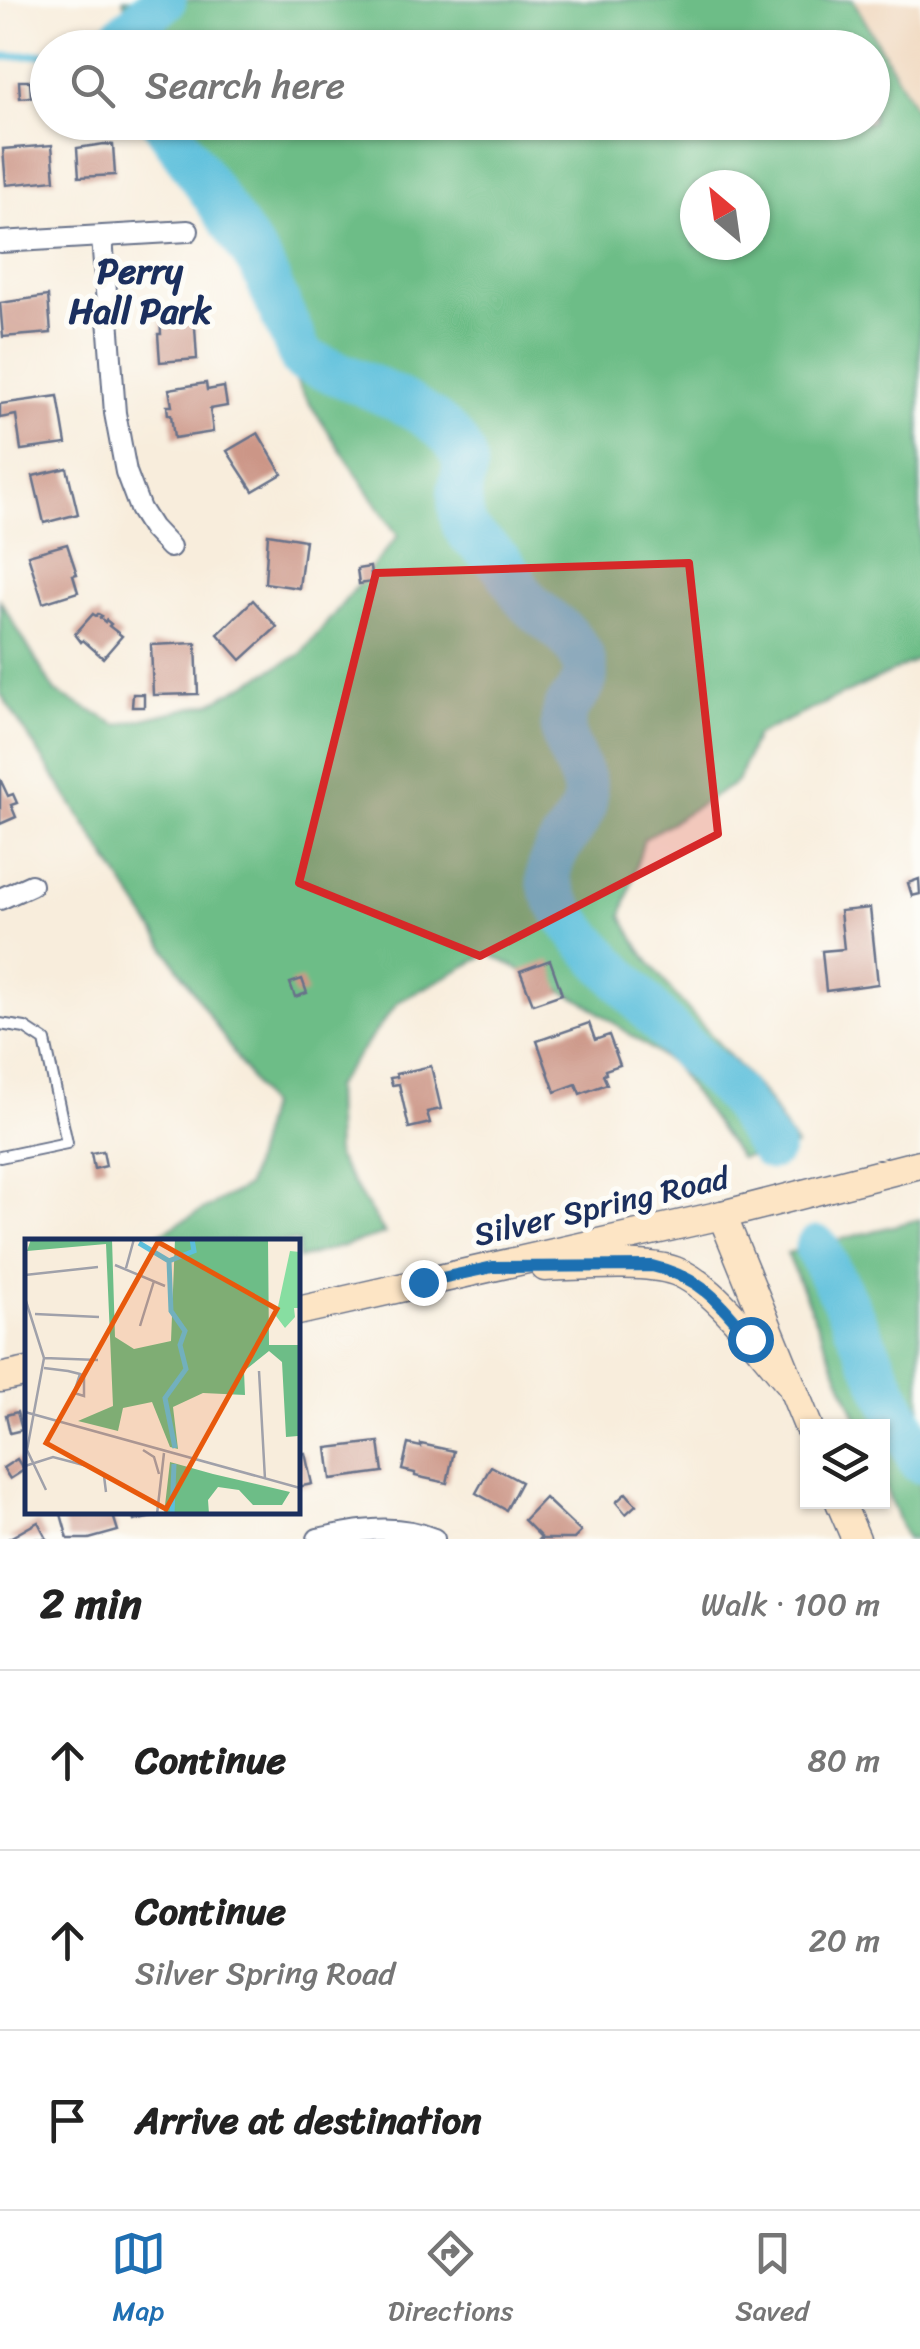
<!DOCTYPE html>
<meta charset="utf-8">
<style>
:root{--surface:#fff;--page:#f6f6f6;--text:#222;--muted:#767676;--line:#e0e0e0;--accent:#1f6fb2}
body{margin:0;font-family:Sriracha,sans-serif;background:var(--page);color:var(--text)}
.controls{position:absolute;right:30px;bottom:30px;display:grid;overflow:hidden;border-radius:0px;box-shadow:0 2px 8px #0004}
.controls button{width:90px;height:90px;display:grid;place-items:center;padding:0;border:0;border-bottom:2px solid var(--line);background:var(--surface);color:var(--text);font:50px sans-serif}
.compass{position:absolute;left:680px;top:170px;width:90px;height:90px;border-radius:50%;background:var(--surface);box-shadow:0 2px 8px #0004;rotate:331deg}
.stop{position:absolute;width:30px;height:30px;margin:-22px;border:8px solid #1f6fb2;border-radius:50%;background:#fff}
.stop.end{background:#1f6fb2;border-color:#fff;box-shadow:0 2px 10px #0008}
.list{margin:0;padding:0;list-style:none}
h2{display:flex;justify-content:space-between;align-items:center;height:130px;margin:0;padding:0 40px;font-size:42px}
h2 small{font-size:32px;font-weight:400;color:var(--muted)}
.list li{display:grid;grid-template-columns:65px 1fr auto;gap:30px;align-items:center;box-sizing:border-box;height:180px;padding:0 40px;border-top:2px solid var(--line)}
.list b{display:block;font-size:38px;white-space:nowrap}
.list p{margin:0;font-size:32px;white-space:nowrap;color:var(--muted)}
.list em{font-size:32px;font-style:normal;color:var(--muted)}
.icon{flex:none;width:55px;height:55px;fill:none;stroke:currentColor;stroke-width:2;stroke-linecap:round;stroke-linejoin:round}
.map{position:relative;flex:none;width:920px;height:1539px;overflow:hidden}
.search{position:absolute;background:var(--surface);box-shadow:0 2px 8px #0004;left:30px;right:30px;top:30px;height:110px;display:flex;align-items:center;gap:25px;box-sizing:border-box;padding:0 35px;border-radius:55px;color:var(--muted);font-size:38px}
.sheet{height:670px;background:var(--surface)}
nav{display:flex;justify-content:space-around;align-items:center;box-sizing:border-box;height:140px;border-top:2px solid var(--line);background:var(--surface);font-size:28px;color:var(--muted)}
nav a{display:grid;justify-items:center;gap:5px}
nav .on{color:var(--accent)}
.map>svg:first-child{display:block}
</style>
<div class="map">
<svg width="920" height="1539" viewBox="0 0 920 1539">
<rect width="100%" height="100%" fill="#fdfcf7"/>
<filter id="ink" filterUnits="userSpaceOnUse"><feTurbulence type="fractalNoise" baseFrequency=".01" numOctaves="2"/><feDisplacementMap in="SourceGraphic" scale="20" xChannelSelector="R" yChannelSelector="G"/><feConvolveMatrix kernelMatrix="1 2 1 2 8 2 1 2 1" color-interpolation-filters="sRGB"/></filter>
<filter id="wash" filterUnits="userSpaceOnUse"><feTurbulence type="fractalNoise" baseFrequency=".0048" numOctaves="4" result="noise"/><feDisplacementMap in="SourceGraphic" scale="40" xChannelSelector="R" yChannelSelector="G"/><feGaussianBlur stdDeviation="2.25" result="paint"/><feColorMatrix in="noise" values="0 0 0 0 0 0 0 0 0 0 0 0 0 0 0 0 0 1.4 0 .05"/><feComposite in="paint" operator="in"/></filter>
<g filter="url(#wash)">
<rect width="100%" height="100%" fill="#f8eddc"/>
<polygon fill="#efd6bb" points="853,0 920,0 920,117"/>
<g fill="#6dbd87" stroke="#447672" stroke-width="2.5" fill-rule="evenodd">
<path d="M123,0H853L920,117V659L756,735L737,782L644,839L622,916L640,949L671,990L765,1096L796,1146L740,1158L673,1065L586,1003L489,954L398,1002L334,1087L336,1157L385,1234L298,1259V1242L146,1241L247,1186L268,1106L0,693V600L55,692L118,725L211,703L301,654L398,536L302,392L166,123L872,122V48L140,47ZM695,185H755V245H695Z"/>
<polygon points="920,1219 920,1539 906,1539 883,1482 882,1426 860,1426 787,1253"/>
</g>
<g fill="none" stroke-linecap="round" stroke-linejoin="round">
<polyline stroke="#5dc0dc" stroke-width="8" points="0,57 48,54"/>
<g stroke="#5dc0dc" stroke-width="45">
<polyline points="124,48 121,38 164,0"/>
<path d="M164,122L261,265L302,359C346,378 452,411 464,460C467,470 461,480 460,490C459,499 461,518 465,527C471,539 493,553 502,564C512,576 518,591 528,602C544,620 570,631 581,655C597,692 564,693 563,723C562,749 584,769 585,794C587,828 536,852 552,890C566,925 601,957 626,984C645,1005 663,1026 683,1045C701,1063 721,1079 737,1098C749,1114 759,1132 771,1148"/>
<polyline points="817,1248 841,1294 920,1461"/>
</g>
</g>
<g id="blocks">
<g fill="#cc9687">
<polygon points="19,81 30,81 31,97 20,98"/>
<polygon points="104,144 113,145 115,175 79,177 77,148"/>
<polygon points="52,145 55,180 6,185 3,149"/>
<polygon points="48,296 51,333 3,337 0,303"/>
<polygon points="194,311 197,359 160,362 158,334 161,334 160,314"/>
<polygon points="206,383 207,390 224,387 227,406 210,409 213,432 174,438 171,415 168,415 167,406 172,406 169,389"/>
<polygon points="58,396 66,444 21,450 16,415 0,418 0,404"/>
<polygon points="258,433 282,474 253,491 227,451"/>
<polygon points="67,468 78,514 44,523 33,476"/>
<polygon points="268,534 305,540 299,588 265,583"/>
<polygon points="67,544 77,574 73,575 78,592 43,603 28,555"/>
<polygon points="370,567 372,582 359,584 357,569"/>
<polygon points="253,600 277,627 241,660 218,634"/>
<polygon points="93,614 96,616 98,614 102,616 100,618 105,622 106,620 111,624 109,626 122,636 103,658 83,640 81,642 75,634"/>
<polygon points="196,643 198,694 153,695 151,645"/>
<polygon points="133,694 144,694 144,707 132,707"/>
<polygon points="0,779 8,796 13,794 17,803 11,805 16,817 0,824"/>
<polygon points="919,879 920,894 912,896 908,883"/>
<polygon points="870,908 878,984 826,991 822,951 844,949 840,911"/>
<polygon points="550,960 562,994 533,1004 520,971"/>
<polygon points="302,979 307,993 295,997 290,983"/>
<polygon points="589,1023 595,1040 609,1035 620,1065 605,1070 606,1074 603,1075 607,1084 580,1094 576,1084 555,1092 537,1041"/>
<polygon points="431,1066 441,1109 427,1112 430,1123 409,1128 399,1084 392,1085 390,1078 397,1077 396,1074"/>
<polygon points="103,1151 106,1166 94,1169 91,1153"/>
<polygon points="17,1412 22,1430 10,1433 6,1415"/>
<polygon points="379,1442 383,1472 331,1479 327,1448"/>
<polygon points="408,1444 421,1447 421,1444 454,1451 447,1483 415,1476 415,1473 402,1470"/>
<polygon points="305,1453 312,1484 298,1487 298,1454"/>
<polygon points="17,1459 24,1470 10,1479 3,1468"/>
<polygon points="491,1466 521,1482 506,1510 476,1493"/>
<polygon points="626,1493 636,1505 626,1514 616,1502"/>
<polygon points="545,1498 581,1532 574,1539 539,1539 541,1537 524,1520"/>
<polygon points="71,1512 112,1512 118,1531 89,1539 68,1539 61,1514"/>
<polygon points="132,1512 170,1512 171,1513 134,1521"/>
<polygon points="38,1522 47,1539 8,1539"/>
</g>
</g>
</g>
<g filter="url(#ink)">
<use href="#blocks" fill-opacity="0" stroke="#68728a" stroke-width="2.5"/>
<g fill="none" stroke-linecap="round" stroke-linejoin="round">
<g stroke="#68728a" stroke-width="14">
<polyline id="lane" points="0,1024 25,1028 45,1041 67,1143 0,1157"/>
</g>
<g stroke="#68728a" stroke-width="24">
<g id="street">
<polyline points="102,237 115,413 126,472 140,509 152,528 170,547"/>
<polyline points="0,242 188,231"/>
<polyline points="0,899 31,885"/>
<path d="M318,1539C356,1530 397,1523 434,1539"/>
</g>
</g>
<g stroke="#68728a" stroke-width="31">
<g id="secondary">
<polyline points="722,1215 808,1426"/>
<path d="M545,1267C579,1266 644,1260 675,1271C715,1285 761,1351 790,1383"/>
<polyline points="298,1311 722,1215 920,1164"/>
<polyline points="0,1378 28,1372"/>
<polyline points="840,1502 856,1539"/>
</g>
</g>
<use href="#lane" stroke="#fff" stroke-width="10"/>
<use href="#street" stroke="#fff" stroke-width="20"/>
<use href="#secondary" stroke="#fde5c5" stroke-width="28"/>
</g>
</g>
<g fill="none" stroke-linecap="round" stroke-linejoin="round" filter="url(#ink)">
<path stroke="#1f6fb2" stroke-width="12" d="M423,1282L493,1267L652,1266C700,1277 721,1302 750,1339"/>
</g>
<path fill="#d62828" fill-opacity="0.2" stroke="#d62828" stroke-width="8" stroke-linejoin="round" d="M689,563L718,834L480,956L299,883L376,573Z"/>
<g text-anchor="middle" stroke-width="10" stroke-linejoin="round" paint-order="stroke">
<g font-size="32" fill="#1b2f5e" stroke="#fdfcf7">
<text transform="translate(601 1206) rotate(-13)" y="11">Silver Spring Road</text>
</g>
<g font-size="35" font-weight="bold" fill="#1b2f5e" stroke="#fdfcf7">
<text x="140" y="283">Perry<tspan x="140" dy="40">Hall Park</tspan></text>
</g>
</g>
<g transform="translate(25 1239)">
<rect width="275" height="275" fill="#f8eddc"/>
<path d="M265,12L275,13V69H269L270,78L260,89L251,77Z" fill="#87dea1"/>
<path d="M6,0H87L90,98L109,110L146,102L150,0H243L244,106H275L273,197L261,198L257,123L244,112L219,132L220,156L178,154L148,168L153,210L145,208L127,163L98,169L93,192L53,182L88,167L81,5L2,12ZM145,223L188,235L265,253L257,266H228L214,251L193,248L183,261L184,275H139Z" fill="#6dbd87"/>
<path fill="none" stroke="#5dc0dc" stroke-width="5" d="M114,4L144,22M150,209L140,159L161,130L155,106L160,92L146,72L144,22L169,12L167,0M147,275L149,225"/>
<path fill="none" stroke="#a0a1aa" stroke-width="2.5" d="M90,26L140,47M101,29L109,0M0,36L73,28M0,59L19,119L2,211L21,251M10,75L74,78M115,87L129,42M19,119L73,121M19,129L43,132L55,135L59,137V157L49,154L55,135M234,132L240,240M0,173L275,249M118,211L129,218L134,235M0,227L28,218L66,228L79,237L81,253M132,275L139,214"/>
<path fill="#e8590c" fill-opacity="0.15" stroke="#e8590c" stroke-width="5" d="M133,3L252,70L141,270L21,204Z"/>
<rect width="275" height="275" fill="none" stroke="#1b2f5e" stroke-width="5"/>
</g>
</svg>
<div class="controls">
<button><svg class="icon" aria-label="layers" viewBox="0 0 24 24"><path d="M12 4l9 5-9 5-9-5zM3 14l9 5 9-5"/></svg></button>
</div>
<svg class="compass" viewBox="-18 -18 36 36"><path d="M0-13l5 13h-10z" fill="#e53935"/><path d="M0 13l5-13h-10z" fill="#767676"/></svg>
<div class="stop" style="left:750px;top:1339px"></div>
<div class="stop end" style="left:423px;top:1282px"></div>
<div class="search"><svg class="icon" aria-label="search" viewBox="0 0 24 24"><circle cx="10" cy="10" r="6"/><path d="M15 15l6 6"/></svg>Search here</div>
</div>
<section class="sheet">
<h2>2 min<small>Walk · 100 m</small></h2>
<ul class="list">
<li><svg class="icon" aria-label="ahead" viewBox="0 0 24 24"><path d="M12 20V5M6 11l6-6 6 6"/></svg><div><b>Continue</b></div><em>80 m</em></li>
<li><svg class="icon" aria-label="ahead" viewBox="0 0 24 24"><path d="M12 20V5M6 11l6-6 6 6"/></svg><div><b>Continue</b><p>Silver Spring Road</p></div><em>20 m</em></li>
<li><svg class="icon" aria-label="arrive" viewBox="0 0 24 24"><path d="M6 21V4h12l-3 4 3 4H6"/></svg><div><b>Arrive at destination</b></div></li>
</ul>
</section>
<nav>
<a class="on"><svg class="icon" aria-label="map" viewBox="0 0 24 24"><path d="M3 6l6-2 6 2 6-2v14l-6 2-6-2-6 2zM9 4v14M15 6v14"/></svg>Map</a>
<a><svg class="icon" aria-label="directions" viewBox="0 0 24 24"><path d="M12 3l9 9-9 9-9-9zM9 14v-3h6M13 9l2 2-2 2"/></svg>Directions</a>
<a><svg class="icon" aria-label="saved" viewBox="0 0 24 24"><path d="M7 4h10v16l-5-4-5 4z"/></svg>Saved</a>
</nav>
